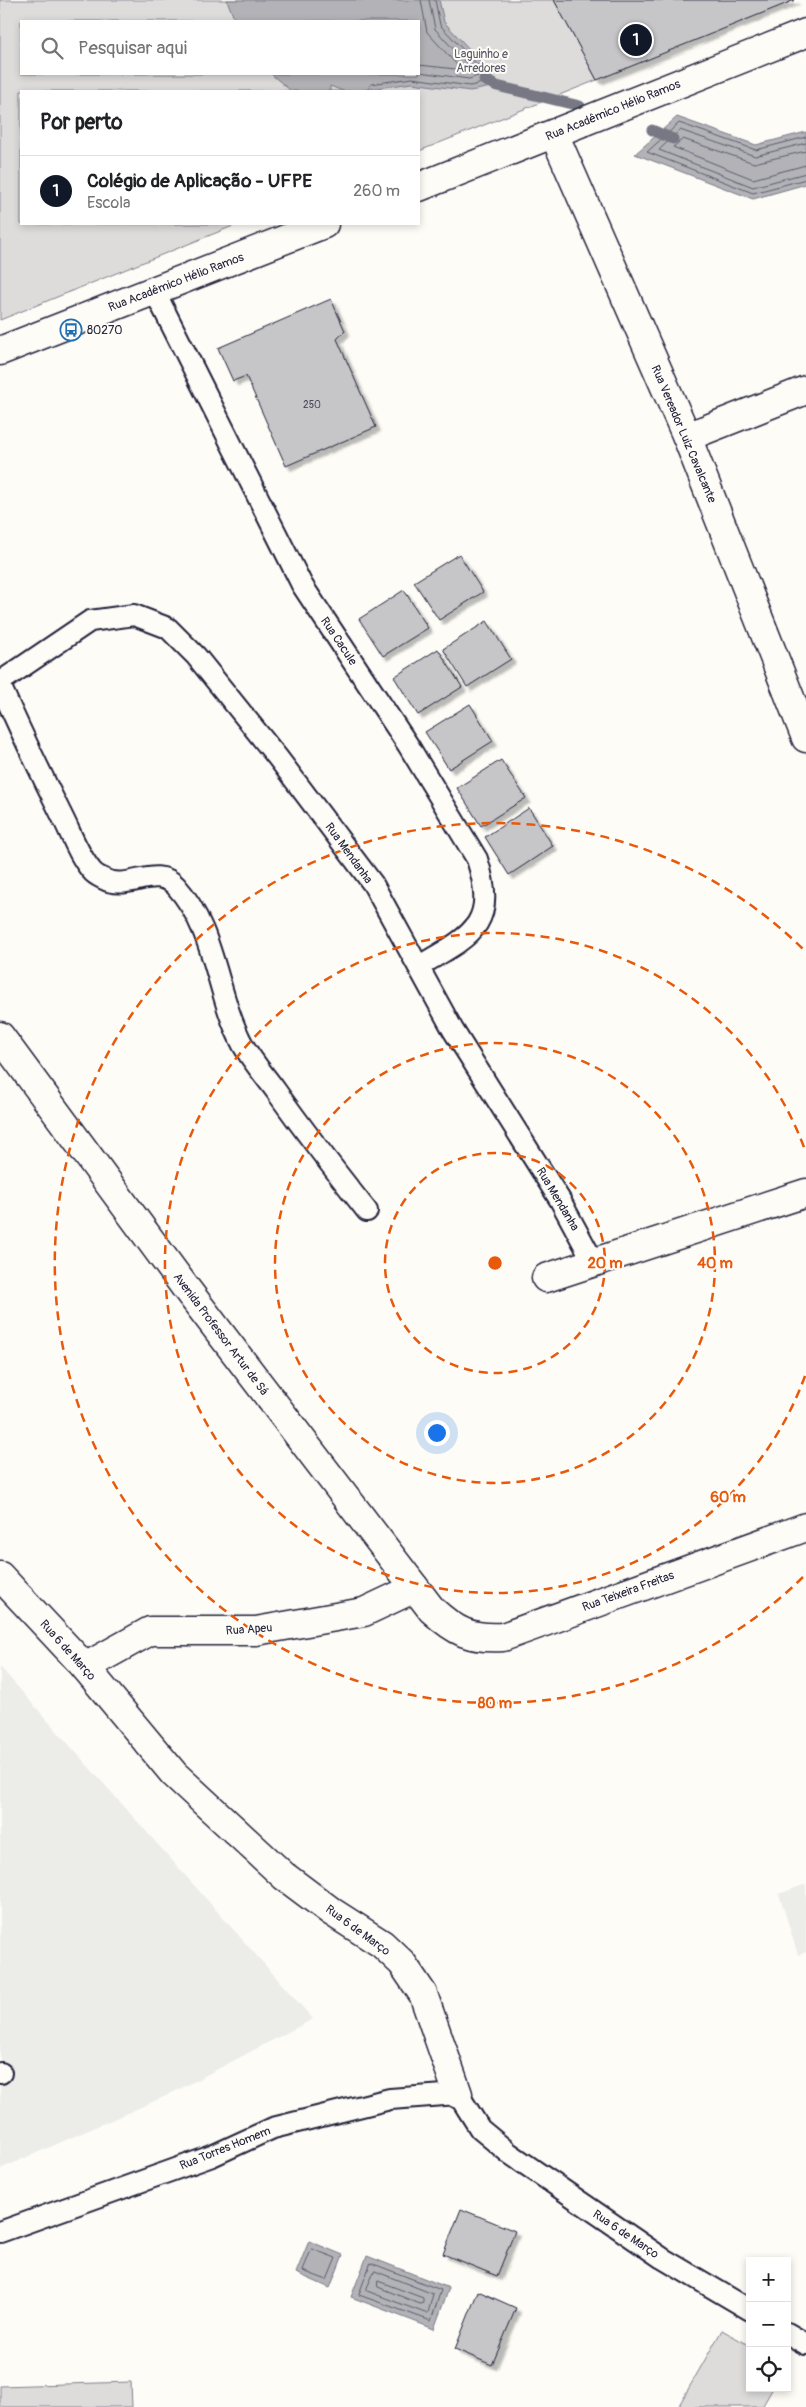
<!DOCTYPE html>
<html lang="pt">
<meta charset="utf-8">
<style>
:root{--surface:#fff;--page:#f6f6f6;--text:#202124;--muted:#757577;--line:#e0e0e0;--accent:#111827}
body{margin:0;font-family:Pangolin,sans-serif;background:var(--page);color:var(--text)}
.controls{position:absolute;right:15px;bottom:15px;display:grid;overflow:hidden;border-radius:0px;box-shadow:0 2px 8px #0003}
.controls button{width:45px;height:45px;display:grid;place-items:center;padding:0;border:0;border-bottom:1px solid var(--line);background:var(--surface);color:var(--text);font:25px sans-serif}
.you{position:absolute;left:436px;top:1432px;width:18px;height:18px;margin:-12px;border:4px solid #fff;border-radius:50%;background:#1a73e8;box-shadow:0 0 0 8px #1a73e833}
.badge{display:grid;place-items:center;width:32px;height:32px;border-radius:50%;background:var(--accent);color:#fff;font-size:16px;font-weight:700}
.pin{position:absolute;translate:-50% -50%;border:2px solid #fff;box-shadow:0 1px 5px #0006}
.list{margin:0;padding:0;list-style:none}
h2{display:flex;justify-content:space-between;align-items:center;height:65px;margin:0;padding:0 20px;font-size:21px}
h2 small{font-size:16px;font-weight:400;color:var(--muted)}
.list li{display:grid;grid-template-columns:32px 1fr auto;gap:15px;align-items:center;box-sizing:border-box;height:70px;padding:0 20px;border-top:1px solid var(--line)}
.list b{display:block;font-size:19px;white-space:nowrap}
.list p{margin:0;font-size:16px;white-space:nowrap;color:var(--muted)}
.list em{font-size:16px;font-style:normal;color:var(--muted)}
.icon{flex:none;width:28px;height:28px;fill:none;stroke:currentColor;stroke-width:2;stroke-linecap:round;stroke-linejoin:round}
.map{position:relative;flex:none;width:806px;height:2407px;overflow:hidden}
.search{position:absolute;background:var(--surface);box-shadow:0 2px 8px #0003;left:20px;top:20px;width:400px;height:55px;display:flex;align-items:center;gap:12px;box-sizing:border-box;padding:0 18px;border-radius:0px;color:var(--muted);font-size:19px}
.panel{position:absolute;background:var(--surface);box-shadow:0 2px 8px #0003;left:20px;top:90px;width:400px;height:135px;border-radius:0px}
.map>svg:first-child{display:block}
</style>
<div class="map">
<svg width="806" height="2407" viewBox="0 0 806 2407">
<defs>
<filter id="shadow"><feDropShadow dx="4.5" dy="4.5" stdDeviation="1" flood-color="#0004"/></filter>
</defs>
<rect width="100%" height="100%" fill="#fdfcf7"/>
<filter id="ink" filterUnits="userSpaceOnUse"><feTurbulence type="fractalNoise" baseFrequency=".02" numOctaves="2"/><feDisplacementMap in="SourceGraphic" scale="10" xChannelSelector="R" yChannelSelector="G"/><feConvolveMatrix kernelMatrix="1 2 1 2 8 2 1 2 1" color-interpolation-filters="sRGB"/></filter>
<g filter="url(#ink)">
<g fill="#ecece9">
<polygon points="0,1667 313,2019 168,2095 0,2169"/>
<polygon points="806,1884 806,1952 798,1955 779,1894"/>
</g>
<g fill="#dddcdb" stroke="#807f8b" fill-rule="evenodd">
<path d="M0,0H554L597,80L419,151V91H21V224H238L0,320ZM21,21H419V74H21Z"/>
<polygon points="722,2330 750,2346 750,2388 773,2388 762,2407 678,2407"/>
<polygon points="131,2382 132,2407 0,2407 0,2386"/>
</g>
<g fill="#b2b2b7" stroke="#787885">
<polygon points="227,0 439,0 444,22 487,68 497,86 470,91 412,83 356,91 343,91 330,86 330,91 291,91 271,74 419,74 419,21 235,21"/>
<polygon points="677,117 756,145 806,132 806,184 753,199 635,154"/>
<polygon points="309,2241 343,2255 330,2288 296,2273"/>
<polygon points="367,2256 449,2288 434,2329 351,2297"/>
</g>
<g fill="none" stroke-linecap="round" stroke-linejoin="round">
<g stroke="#5c5c6d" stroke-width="1">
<polyline points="419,65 456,69 458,66 427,32 421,0"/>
<polyline points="419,72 469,79 478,76 435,29 429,0"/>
<polyline points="367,91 371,84 412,78 470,86 487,82 483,71 440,25 435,0"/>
<polyline points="806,137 756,150 679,123 647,152 753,193 806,179"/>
<polyline points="806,143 755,156 680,130 659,150 753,187 806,173"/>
<polyline points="806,151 754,163 683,139 673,147 753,179 806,165"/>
<polygon points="312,2249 336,2258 327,2280 303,2271"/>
<polygon points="371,2263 441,2290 431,2321 359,2295"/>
<polygon points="375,2271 433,2294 428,2313 425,2313 367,2291 367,2288"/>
<polygon points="378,2281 423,2298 423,2303 420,2304 378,2287"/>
</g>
<g stroke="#787885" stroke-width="11">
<polyline points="484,80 497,86 580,106"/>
<polyline points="652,130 673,139"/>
</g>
</g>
<g fill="#c6c6c8" stroke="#22223b" filter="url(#shadow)">
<polygon points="554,0 795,0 597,80"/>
<polygon points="331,299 345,331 337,339 376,427 286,466 246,376 233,381 218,348"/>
<polygon points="459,554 483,592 439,620 414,582"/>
<polygon points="404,590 428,628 383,656 359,619"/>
<polygon points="487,621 511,659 467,687 443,649"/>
<polygon points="438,649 462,687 418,715 394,677"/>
<polygon points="470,704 493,741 449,769 425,732"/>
<polygon points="501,760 526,798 481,826 457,788"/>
<polygon points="529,808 553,846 509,875 485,837"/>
<polygon points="461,2209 515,2231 497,2276 443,2254"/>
<polygon points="478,2291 516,2308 492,2365 455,2349"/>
</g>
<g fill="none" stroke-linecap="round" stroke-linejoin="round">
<g stroke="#22223b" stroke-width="24">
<g id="lane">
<path d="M154,290L302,585L408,745L477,859C498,925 472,935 419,966"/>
<polyline points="0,682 90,621 134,615 168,628 196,656 278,758 373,884 453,1030 560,1200 594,1263"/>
<path d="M0,685C20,730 41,774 63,818C72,836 79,856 92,871C95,875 100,877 104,879C127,892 156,864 176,886C216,930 216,995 243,1045C252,1061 265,1076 276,1091C305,1132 336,1172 367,1211"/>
<polyline points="0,2073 1,2073"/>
<polyline points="0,2232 212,2156 273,2128 390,2099 458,2094 480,2129 509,2153 662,2258 750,2310"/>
<polyline points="787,2333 806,2344"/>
</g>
</g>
<g stroke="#22223b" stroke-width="31">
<g id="street">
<polyline points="554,134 687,437 806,738"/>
<polyline points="687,437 806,390"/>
<path d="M0,1036L185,1287L432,1610C456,1632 470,1639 503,1637L806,1527"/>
<polyline points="546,1278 806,1193"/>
<polyline points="0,1576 85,1667 174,1774 284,1876 332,1912 382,1944 402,1963 423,1994 458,2094"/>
<polyline points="85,1667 150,1631 256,1631 364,1612 415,1588"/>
</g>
</g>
<g stroke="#22223b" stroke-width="31">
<g id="secondary">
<polyline points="419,187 806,33"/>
<polyline points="0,351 324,224"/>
</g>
</g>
<use href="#lane" stroke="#fdfcf7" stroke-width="20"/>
<use href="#street" stroke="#fdfcf7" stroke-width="28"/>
<use href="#secondary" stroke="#fdfcf7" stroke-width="28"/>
</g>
</g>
<g fill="none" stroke="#e8590c" stroke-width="2.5" stroke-dasharray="9 6">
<circle cx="495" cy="1263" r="110"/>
<circle cx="495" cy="1263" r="220"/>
<path d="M805 1376A330 330 0 1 1 805 1150"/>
<path d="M803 1577A440 440 0 1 1 803 949"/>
</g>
<defs>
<g id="bus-ring" transform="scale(1.125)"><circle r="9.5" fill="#fdfcf7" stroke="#1f6fb2" stroke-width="1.5"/><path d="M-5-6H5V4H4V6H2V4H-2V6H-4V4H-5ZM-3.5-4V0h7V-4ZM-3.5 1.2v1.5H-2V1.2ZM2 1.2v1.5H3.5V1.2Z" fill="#1f6fb2"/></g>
</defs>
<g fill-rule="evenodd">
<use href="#bus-ring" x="71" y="330"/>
</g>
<g text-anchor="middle" stroke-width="4" stroke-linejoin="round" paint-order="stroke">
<g font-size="10" fill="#4b4b5e">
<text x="312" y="408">250</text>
</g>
<g font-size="12" fill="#5a5a6b" stroke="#fdfcf7">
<text x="481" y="58">Laguinho e<tspan x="481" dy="14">Arredores</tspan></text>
</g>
<g font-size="12" fill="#22223b" stroke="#fdfcf7">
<text transform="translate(613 110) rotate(-22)" y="4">Rua Acadêmico Hélio Ramos</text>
<text transform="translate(176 282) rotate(-21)" y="4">Rua Acadêmico Hélio Ramos</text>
<text transform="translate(684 434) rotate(67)" y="4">Rua Vereador Luiz Cavalcante</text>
<text transform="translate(339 641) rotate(56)" y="4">Rua Cacule</text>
<text transform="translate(349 853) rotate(54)" y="4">Rua Mendanha</text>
<text transform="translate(558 1199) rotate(59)" y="4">Rua Mendanha</text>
<text transform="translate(221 1334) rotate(53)" y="4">Avenida Professor Artur de Sá</text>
<text transform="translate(628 1591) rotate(-20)" y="4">Rua Teixeira Freitas</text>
<text transform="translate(249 1629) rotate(-4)" y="4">Rua Apeu</text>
<text transform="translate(68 1650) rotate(48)" y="4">Rua 6 de Março</text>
<text transform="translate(358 1930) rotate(36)" y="4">Rua 6 de Março</text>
<text transform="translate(225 2148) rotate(-22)" y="4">Rua Torres Homem</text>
<text transform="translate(626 2234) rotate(34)" y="4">Rua 6 de Março</text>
</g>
<g font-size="12" fill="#22223b" stroke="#fdfcf7" text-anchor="start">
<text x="87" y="334">80270</text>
</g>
</g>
<circle cx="495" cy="1263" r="8" fill="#e8590c" stroke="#fdfcf7" stroke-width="2.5"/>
<g font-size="15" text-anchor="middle" font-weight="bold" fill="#e8590c" stroke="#fdfcf7" stroke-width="4" stroke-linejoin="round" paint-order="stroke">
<text x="605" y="1268">20 m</text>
<text x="715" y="1268">40 m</text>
<text x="728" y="1502">60 m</text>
<text x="495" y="1708">80 m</text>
</g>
</svg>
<div class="controls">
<button>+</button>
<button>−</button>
<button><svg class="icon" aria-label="locate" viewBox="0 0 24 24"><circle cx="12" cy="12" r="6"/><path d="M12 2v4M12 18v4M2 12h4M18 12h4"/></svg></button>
</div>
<div class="you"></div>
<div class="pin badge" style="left:636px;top:40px">1</div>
<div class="search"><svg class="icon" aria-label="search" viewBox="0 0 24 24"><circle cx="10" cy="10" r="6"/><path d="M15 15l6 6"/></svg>Pesquisar aqui</div>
<section class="panel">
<h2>Por perto<small></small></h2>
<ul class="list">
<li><span class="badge">1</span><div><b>Colégio de Aplicação - UFPE</b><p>Escola</p></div><em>260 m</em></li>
</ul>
</section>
</div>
